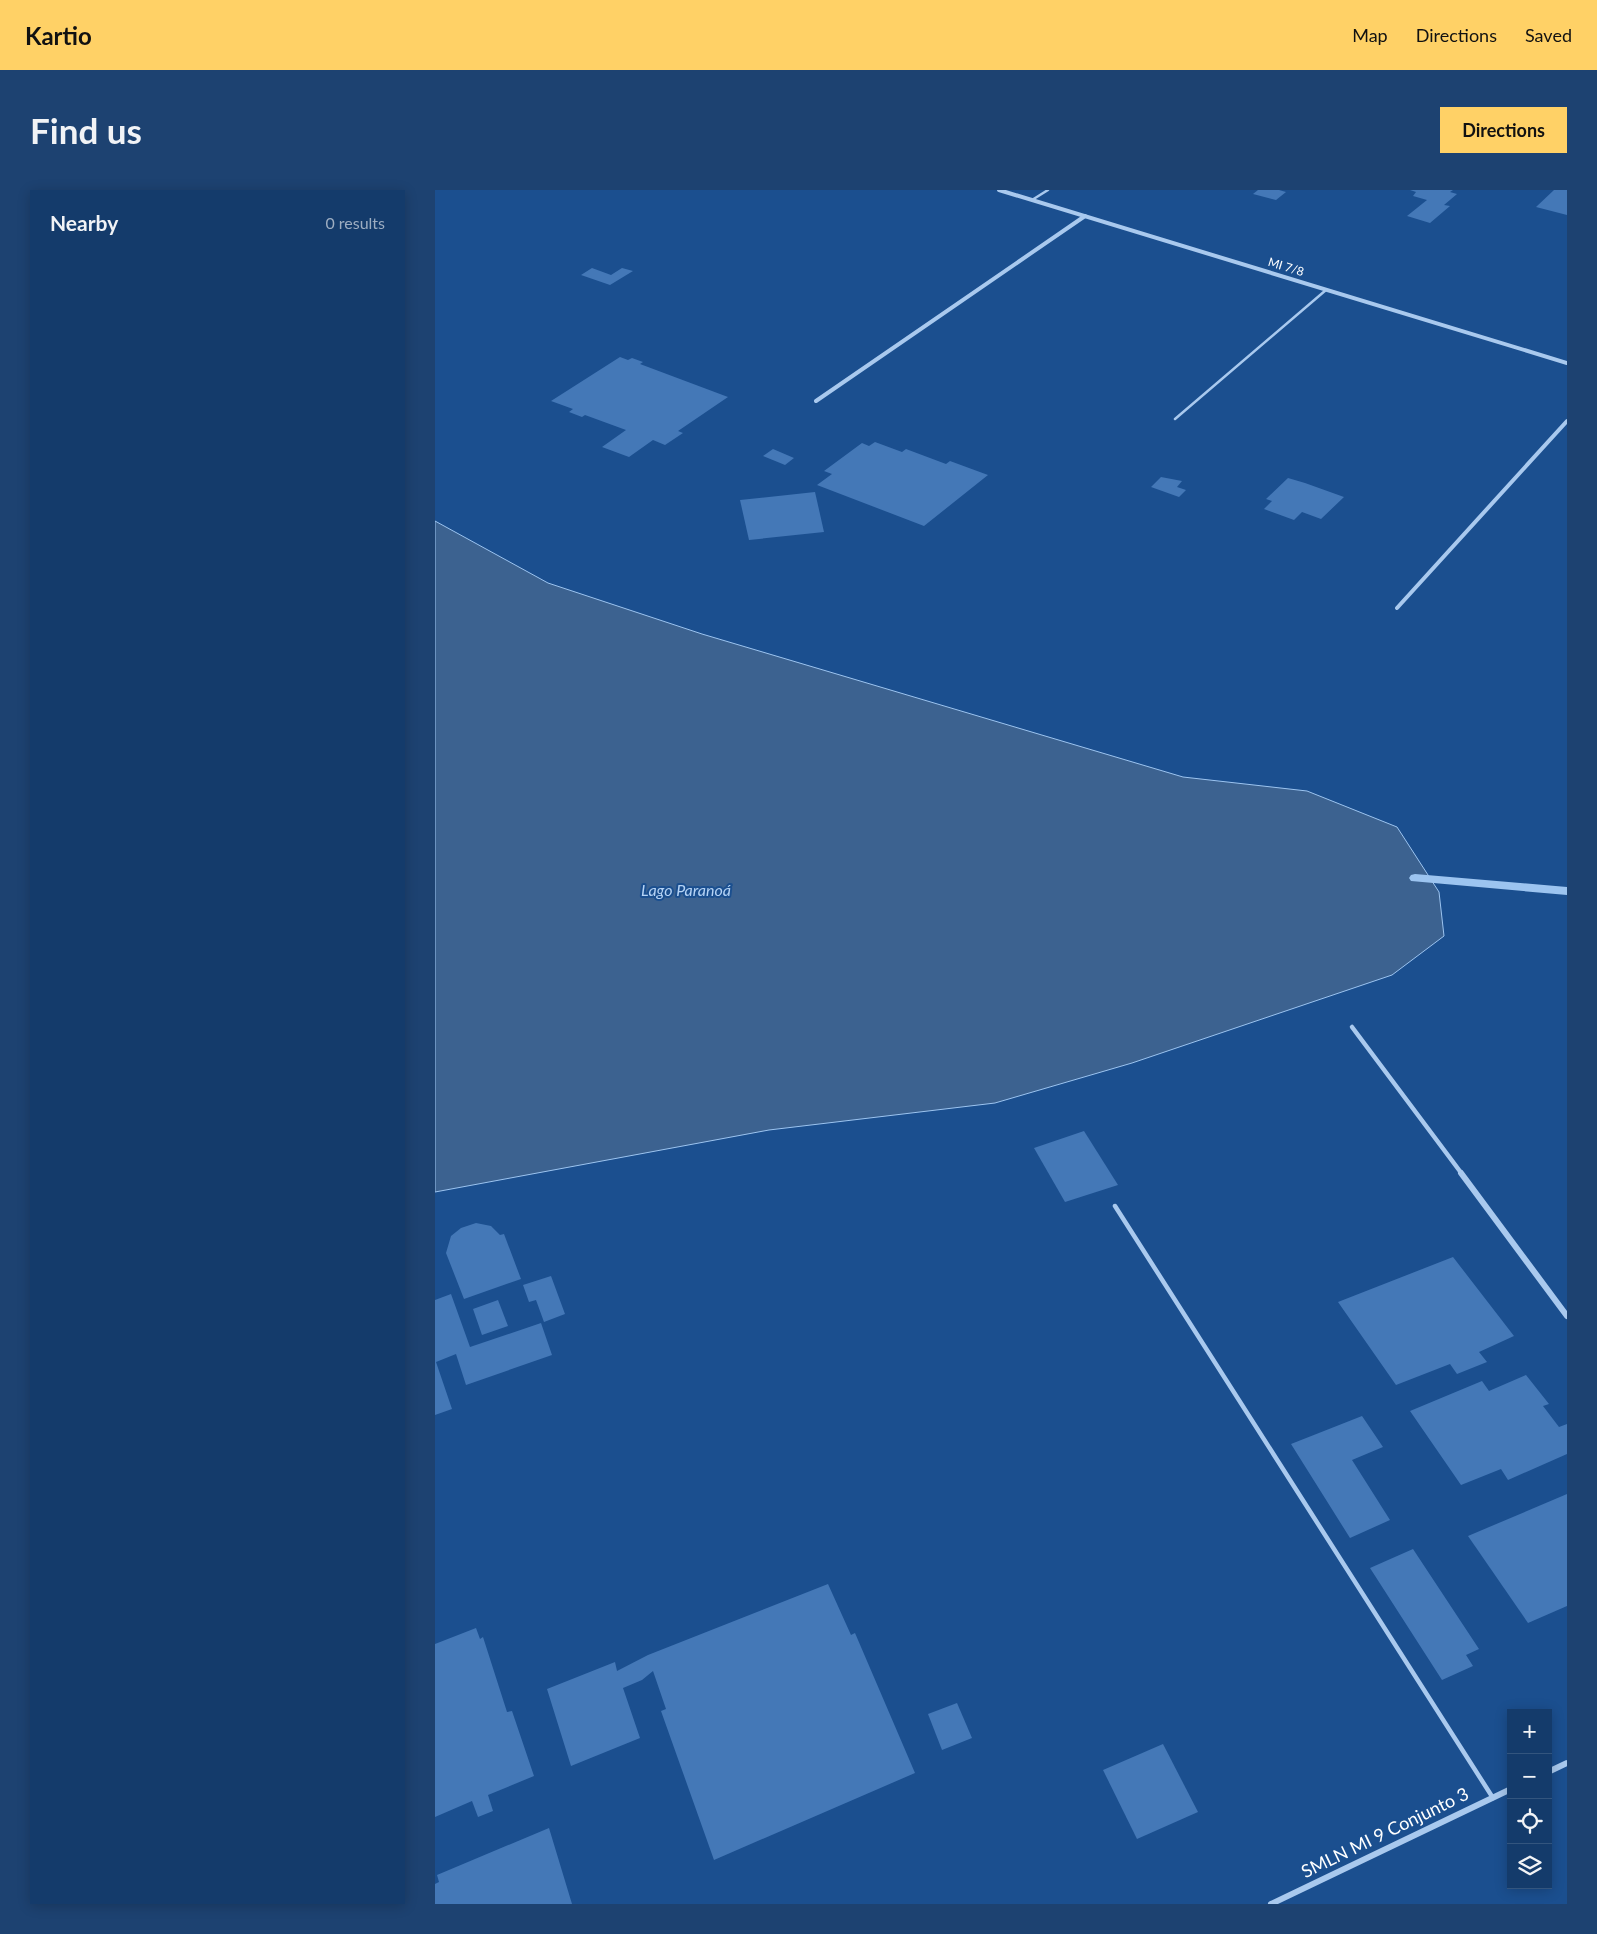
<!DOCTYPE html>
<meta charset="utf-8">
<style>
:root{--surface:#143b6b;--page:#1d4271;--text:#f1f3f6;--muted:#9dadc1;--line:#33557e;--accent:#ffd166}
body{margin:0;font-family:Lato,sans-serif;background:var(--page);color:var(--text)}
.controls{position:absolute;right:15px;bottom:15px;display:grid;overflow:hidden;border-radius:0px;box-shadow:0 2px 12px #0003}
.controls button{width:45px;height:45px;display:grid;place-items:center;padding:0;border:0;border-bottom:1px solid var(--line);background:var(--surface);color:var(--text);font:25px sans-serif}
.list{margin:0;padding:0;list-style:none}
h2{display:flex;justify-content:space-between;align-items:center;height:65px;margin:0;padding:0 20px;font-size:21px}
h2 small{font-size:16px;font-weight:400;color:var(--muted)}
.icon{flex:none;width:28px;height:28px;fill:none;stroke:currentColor;stroke-width:2;stroke-linecap:round;stroke-linejoin:round}
.map{position:relative;flex:none;width:1132px;height:1714px;overflow:hidden;border-radius:0px}
header{display:flex;align-items:center;gap:30px;box-sizing:border-box;height:70px;padding:0 25px;background:var(--accent);color:#111}
header strong{font-size:24px}
nav{display:flex;gap:28px;margin-inline-start:auto;font-size:18px}
.intro{display:flex;align-items:center;justify-content:space-between;box-sizing:border-box;height:120px;padding:0 30px}
h1{margin:0;font-size:35px}
.button{padding:12px 22px;border-radius:0px;background:var(--accent);color:#111;font-size:18px;font-weight:700}
main{display:flex;gap:30px;padding:0 30px}
aside{flex:1;background:var(--surface);border-radius:0px;box-shadow:0 2px 12px #0003}
.map>svg:first-child{display:block}
</style>
<header>
<strong>Kartio</strong>
<nav><a>Map</a><a>Directions</a><a>Saved</a></nav>
</header>
<div class="intro"><h1>Find us</h1><a class="button">Directions</a></div>
<main>
<aside>
<h2>Nearby<small>0 results</small></h2>
<ul class="list">
</ul>
</aside>
<div class="map">
<svg width="1132" height="1714" viewBox="0 0 1132 1714">
<rect width="100%" height="100%" fill="#1b4f8f"/>
<polygon fill="#3c6290" stroke="#9cc4f0" points="0,331 113,393 267,444 748,587 872,601 962,637 1004,702 1009,746 957,785 697,873 560,913 334,940 0,1002"/>
<g fill="none" stroke-linecap="round" stroke-linejoin="round">
<polygon fill="#9cc4f0" fill-rule="evenodd" points="980,684 1132,697 1132,705 976,691 974,688 976,685"/>
</g>
<g fill="#4478b7">
<polygon points="823,0 844,0 851,2 841,10 818,4"/>
<polygon points="975,0 1018,0 1015,2 1022,4 1009,15 1015,16 995,33 972,26 992,10 978,6 981,2"/>
<polygon points="1119,0 1132,0 1132,25 1101,17"/>
<polygon points="157,78 176,85 187,78 198,81 175,95 146,85"/>
<polygon points="185,167 193,170 197,168 208,172 205,174 293,207 243,241 248,243 230,255 218,250 194,267 167,257 191,240 150,225 147,227 134,222 138,219 116,211"/>
<polygon points="440,252 467,262 471,259 511,274 515,271 553,285 489,336 382,295 397,284 389,281 427,253 434,256"/>
<polygon points="338,259 359,268 350,275 328,266"/>
<polygon points="726,287 747,291 742,297 751,300 744,307 716,297"/>
<polygon points="853,288 870,293 909,307 886,329 867,322 859,330 829,319 837,311 831,309"/>
<polygon points="380,302 389,342 314,350 305,310"/>
<polygon points="649,941 683,995 630,1012 599,958"/>
<polygon points="41,1033 56,1036 65,1045 69,1044 86,1089 29,1109 11,1063 16,1046 26,1038"/>
<polygon points="1018,1067 1079,1146 1044,1162 1052,1172 1022,1184 1015,1174 961,1195 903,1112"/>
<polygon points="116,1086 130,1124 109,1132 101,1110 94,1112 88,1095"/>
<polygon points="16,1104 35,1157 106,1133 117,1165 31,1195 21,1164 1,1172 17,1219 0,1225 0,1110"/>
<polygon points="63,1110 73,1136 47,1145 38,1119"/>
<polygon points="1091,1185 1114,1214 1108,1216 1124,1237 1132,1234 1132,1264 1073,1290 1066,1279 1026,1295 975,1221 1047,1191 1054,1201"/>
<polygon points="927,1226 948,1257 917,1270 955,1330 915,1348 856,1254"/>
<polygon points="1132,1304 1132,1416 1093,1433 1033,1346"/>
<polygon points="978,1359 1044,1459 1031,1465 1038,1476 1007,1490 935,1378"/>
<polygon points="393,1394 416,1445 420,1443 480,1583 279,1670 226,1521 231,1519 218,1481 207,1490 188,1498 205,1548 136,1576 112,1499 180,1472 182,1481 213,1465"/>
<polygon points="41,1438 45,1449 48,1447 72,1522 77,1521 99,1586 53,1605 58,1621 43,1627 37,1611 0,1627 0,1454"/>
<polygon points="522,1513 537,1548 507,1560 493,1524"/>
<polygon points="728,1554 763,1622 702,1649 668,1580"/>
<polygon points="114,1638 137,1714 0,1714 0,1694 4,1692 2,1685"/>
</g>
<g fill="none" stroke-linecap="round" stroke-linejoin="round">
<g stroke="#a9c9ee" stroke-width="2.5">
<polyline points="597,10 613,0"/>
<polyline points="740,229 891,100"/>
</g>
<polyline stroke="#a9c9ee" stroke-width="4.5" points="680,1016 1058,1608"/>
<g stroke="#a9c9ee" stroke-width="4">
<polyline points="564,0 1132,173"/>
<polyline points="381,211 650,26"/>
<polyline points="962,418 1132,231"/>
</g>
<polyline stroke="#a9c9ee" stroke-width="4.5" points="917,837 1027,984"/>
<g stroke="#a9c9ee" stroke-width="6">
<polyline points="1026,983 1132,1126"/>
<polyline points="1113,1582 1132,1573"/>
<polyline points="836,1714 1076,1599"/>
</g>
</g>
<g text-anchor="middle" stroke-width="4" stroke-linejoin="round" paint-order="stroke">
<g font-size="12" fill="#fff" stroke="#1b4f8f">
<text transform="translate(851 77) rotate(17)" y="4">MI 7/8</text>
</g>
<g font-size="16" font-style="italic" fill="#b5d3f5" stroke="#1b4f8f">
<text x="251" y="706">Lago Paranoá</text>
</g>
<g font-size="18" fill="#fff" stroke="#1b4f8f">
<text transform="translate(950 1643) rotate(-26)" y="6">SMLN MI 9 Conjunto 3</text>
</g>
</g>
</svg>
<div class="controls">
<button>+</button>
<button>−</button>
<button><svg class="icon" aria-label="locate" viewBox="0 0 24 24"><circle cx="12" cy="12" r="6"/><path d="M12 2v4M12 18v4M2 12h4M18 12h4"/></svg></button>
<button><svg class="icon" aria-label="layers" viewBox="0 0 24 24"><path d="M12 4l9 5-9 5-9-5zM3 14l9 5 9-5"/></svg></button>
</div>
</div>
</main>
